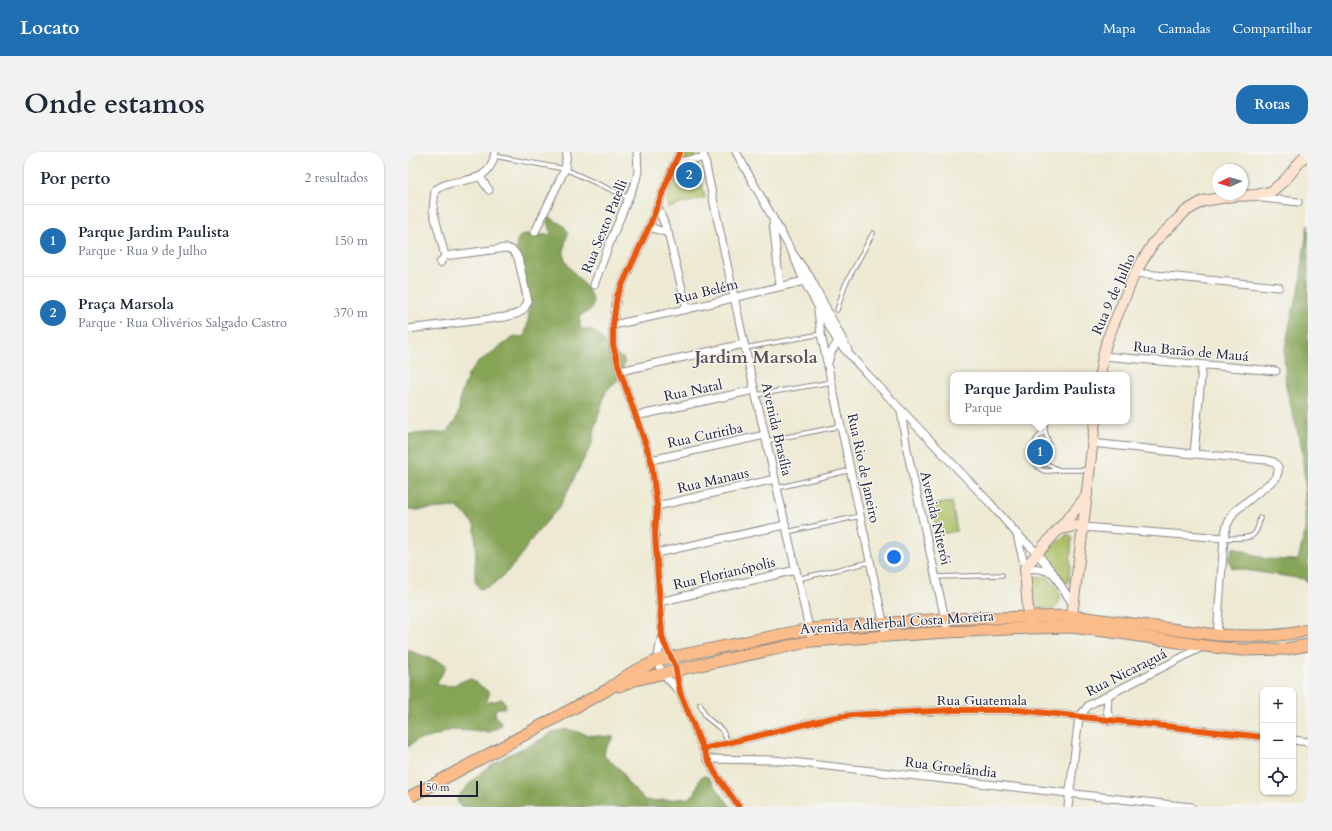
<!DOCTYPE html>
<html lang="pt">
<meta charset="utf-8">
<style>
:root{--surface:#fff;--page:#f2f2f3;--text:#1f2937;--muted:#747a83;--line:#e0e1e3;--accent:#1f6fb2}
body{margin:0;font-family:Cardo,serif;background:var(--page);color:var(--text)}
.controls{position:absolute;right:12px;bottom:12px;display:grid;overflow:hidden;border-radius:8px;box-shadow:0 1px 3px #0004}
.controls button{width:36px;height:36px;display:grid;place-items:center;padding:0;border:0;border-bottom:1px solid var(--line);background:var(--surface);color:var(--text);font:20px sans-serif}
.compass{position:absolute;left:804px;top:12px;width:36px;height:36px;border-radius:50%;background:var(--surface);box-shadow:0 1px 3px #0004;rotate:266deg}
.scale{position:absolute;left:12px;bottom:10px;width:58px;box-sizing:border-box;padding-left:4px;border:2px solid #22223b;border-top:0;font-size:11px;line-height:14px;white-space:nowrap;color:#22223b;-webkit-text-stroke:3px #f6f6f2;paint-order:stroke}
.you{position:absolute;left:486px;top:405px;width:14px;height:14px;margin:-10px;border:3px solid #fff;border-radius:50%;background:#1a73e8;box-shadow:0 0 0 6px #1a73e833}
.badge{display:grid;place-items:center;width:26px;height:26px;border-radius:50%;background:var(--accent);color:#fff;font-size:13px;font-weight:700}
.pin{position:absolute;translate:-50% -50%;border:2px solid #fff;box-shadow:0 1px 4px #0006}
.popup{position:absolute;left:542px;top:220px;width:180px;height:52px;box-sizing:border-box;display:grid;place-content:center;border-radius:8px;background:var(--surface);filter:drop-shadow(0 1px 3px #0005);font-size:13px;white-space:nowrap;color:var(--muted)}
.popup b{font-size:15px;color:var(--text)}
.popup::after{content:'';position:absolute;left:50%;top:100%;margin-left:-8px;border:8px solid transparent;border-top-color:var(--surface)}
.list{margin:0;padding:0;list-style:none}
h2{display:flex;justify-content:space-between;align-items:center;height:52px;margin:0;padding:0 16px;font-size:17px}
h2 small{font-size:13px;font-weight:400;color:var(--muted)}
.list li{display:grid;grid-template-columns:26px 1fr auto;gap:12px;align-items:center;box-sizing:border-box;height:72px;padding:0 16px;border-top:1px solid var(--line)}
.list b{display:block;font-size:15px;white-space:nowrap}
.list p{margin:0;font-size:13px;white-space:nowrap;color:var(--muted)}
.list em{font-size:13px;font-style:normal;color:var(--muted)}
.icon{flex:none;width:22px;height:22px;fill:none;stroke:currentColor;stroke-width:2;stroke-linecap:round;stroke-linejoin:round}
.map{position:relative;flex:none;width:900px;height:655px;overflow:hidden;border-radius:16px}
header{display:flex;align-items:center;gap:24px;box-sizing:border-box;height:56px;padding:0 20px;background:var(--accent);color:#fff}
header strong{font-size:19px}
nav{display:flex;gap:22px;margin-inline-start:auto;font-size:14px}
.intro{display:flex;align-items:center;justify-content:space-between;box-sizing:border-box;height:96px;padding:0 24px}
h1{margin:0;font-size:28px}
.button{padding:10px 18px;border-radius:16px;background:var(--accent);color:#fff;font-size:14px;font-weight:700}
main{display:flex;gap:24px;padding:0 24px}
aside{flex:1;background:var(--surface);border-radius:16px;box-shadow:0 1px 3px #0004}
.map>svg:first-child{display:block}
</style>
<header>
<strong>Locato</strong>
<nav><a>Mapa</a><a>Camadas</a><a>Compartilhar</a></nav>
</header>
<div class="intro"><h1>Onde estamos</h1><a class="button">Rotas</a></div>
<main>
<aside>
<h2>Por perto<small>2 resultados</small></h2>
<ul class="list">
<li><span class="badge">1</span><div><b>Parque Jardim Paulista</b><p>Parque · Rua 9 de Julho</p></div><em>150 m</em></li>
<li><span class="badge">2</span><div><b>Praça Marsola</b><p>Parque · Rua Olivérios Salgado Castro</p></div><em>370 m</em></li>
</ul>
</aside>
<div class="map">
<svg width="900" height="655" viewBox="0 0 900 655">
<rect width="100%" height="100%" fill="#f6f6f2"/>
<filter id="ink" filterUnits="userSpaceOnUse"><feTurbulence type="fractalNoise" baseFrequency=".025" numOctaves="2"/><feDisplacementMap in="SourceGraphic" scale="8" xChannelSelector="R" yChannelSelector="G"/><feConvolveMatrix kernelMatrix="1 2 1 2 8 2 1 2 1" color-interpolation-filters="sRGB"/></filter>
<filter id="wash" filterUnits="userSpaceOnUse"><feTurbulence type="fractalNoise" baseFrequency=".012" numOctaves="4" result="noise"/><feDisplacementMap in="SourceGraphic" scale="16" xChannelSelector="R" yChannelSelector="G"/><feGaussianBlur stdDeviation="0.9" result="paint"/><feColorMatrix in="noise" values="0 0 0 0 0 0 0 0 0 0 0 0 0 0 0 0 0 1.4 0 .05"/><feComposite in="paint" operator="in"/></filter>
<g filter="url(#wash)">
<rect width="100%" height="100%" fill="#ede9d2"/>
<g fill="#a9bd61" stroke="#66704e">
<polygon points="279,0 287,0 297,46 260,56 258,48"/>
<path d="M634,284L638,294L636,308L637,315C626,307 624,294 634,284Z"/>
<polygon points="544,350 549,379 530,383 524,353"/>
<path d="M661,382L664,385L661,430L657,431L636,405C643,396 650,387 661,382Z"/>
<path d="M624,424L640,425C649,436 659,443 647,457L632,456L626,453Z"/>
</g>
<g fill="#86a457" stroke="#546349">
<path d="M140,64L156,74L160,80C158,88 154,99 157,108C162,120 193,144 183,157C180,160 176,162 172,163V174L174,177C191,176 194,190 204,200C207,203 211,204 215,206L217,210L211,227L198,239L188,272L184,291L152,354L123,388L110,408L95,424L83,434L72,437L71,436L67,429V415L68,403L67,375L59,364L49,355L8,358L0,357V282L38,280L47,270L51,258L52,246L60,223L69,211L107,184L116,185C119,177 124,154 118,147C117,145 115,144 113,143C114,135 116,127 115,120C114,108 100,89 116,82L141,83L143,79L139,71Z"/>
<polygon points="900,73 900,430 895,427 824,416 820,406 826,395 858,407 890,408 897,379 897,332 894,298 878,235 876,202 882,170 892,133 895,104"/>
<polygon points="0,498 37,512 38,515 29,531 30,533 43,534 62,526 81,540 81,543 78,551 94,547 98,552 97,556 90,556 87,559 88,564 94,570 93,574 82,580 44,578 24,585 9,588 0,595"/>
<polygon points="159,577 180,583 206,585 197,597 196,604 214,619 219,630 237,648 244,649 281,646 287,641 292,626 296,624 300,625 323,655 54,655 52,654 49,649 51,643 69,624 83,613 102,602 127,591 145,580"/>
</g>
</g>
<g filter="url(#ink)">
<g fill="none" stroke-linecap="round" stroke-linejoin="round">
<g stroke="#888686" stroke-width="5.5">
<g id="service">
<polyline points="86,4 157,17 221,46"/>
<polyline points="429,158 437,133 465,81"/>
<polyline points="337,196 413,182"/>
<polyline points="348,243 424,230"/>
<polyline points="637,269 637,279 641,291 638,303 639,312 651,318 680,318"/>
<path d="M637,279C634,282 630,284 628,288C623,298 624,316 637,319C641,319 646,319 650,318"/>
<polyline points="358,289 433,274"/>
<polyline points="369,336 443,318"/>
<polyline points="379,380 452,364"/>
<path d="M816,386C824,386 840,388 846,382C850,378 851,371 852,366"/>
<polyline points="528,425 594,423"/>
<polyline points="389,427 462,410"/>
<polyline points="292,552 298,565 314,578 320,590"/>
</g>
</g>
<g stroke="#888686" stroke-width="9">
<g id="minor">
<polyline points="272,0 266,12 241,75 209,144 205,173 205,193 212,219 243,308 249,354 247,381 254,484 256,491 267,513 272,540 295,597 307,621 331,655"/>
<polyline points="295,0 337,196 404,489"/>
<polyline points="328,0 385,102 402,125 440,198"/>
<polyline points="266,12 285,7 296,6"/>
<polyline points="72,25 81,38"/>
<polyline points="848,43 854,46 890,50"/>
<polyline points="249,53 260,81 279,157"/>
<polyline points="365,70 372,134"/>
<polyline points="241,75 260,81"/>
<polyline points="127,80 157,17 159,0"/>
<polyline points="385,102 396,129 430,190 459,222 581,350 609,382 629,401 645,421 664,451"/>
<path d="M37,104L25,58L27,38C49,22 81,38 87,0"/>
<polyline points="727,121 871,135"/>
<polyline points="186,133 202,90 228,28 230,19 229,0"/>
<polyline points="410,159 413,182 478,483"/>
<polyline points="205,173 279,157 396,129 399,132"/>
<path d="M0,177L97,165C109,162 115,162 120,149L110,106C107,100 105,97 98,96L37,104L32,111"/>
<polyline points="695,204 868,219"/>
<path d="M420,211C422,202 425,193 433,188"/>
<polyline points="212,219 336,192"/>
<polyline points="493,259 499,298 540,480"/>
<polyline points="228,264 346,238"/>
<polyline points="684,291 786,302 859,308 866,310 870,315 870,320 868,326 826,360 819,373 816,386 809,483"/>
<polyline points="786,302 794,214"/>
<polyline points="243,308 357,283"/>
<polyline points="249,354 367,327"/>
<polyline points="675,375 816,386"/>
<polyline points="609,383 617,416 632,417 645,421"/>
<polyline points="248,401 377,373"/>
<polyline points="251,450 388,418"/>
<path d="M253,486C252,493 250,501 250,509C250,519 265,532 272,540"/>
<polyline points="700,544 699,558 702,569"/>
<polyline points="885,588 900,590"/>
<polyline points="295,597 423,566 444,563 546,558 611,558 855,585"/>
<polyline points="299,607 366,608 783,655"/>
<polyline points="660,655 671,565 681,553 796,494"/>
</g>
</g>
<g stroke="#888686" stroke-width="12">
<g id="secondary">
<polyline points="692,223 695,204 699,188 727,121 746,90 778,59 795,49 825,44 848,43 864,39 877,28 900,0"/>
<polyline points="650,378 666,374 675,375"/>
<polyline points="663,471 675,375 687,269"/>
<path d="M621,473L617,416C637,391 660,369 679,343"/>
</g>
</g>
<g stroke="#888686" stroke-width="13">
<g id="primary">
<polyline points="211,534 227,528 269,518 404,489 540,480 622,476 663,475 712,481 797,494 834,498 878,497 900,493"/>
<path d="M0,646L199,538L223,521L250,508L401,477L537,467L663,464L809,483C839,484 871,486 900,478"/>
</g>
</g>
<use href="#service" stroke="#fff" stroke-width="3.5"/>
<use href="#minor" stroke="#fff" stroke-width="7"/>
<use href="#secondary" stroke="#fde4d1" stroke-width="10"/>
<use href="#primary" stroke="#fabc8b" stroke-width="11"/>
<g stroke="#f6f6f2" stroke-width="8">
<g id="cycleway">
<polyline points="272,0 266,12 241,75 209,144 205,173 205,193 212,219 243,308 249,354 247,381 254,484 256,491 267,513 272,540 295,597 307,621 331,655"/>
<polyline points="295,597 423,566 444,563 546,558 611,558 855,585"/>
</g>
</g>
<use href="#cycleway" stroke="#e8590c" stroke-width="6"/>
</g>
</g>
<g text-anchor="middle" stroke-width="3" stroke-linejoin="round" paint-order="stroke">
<g font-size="14" fill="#22223b" stroke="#f6f6f2">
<text transform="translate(196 74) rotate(-68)" y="5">Rua Sexto Patelli</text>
<text transform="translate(298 139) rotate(-14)" y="5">Rua Belém</text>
<text transform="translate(705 142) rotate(-66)" y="5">Rua 9 de Julho</text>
<text transform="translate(783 199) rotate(5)" y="5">Rua Barão de Mauá</text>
<text transform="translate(285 238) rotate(-12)" y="5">Rua Natal</text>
<text transform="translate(369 277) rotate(77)" y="5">Avenida Brasília</text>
<text transform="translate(297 283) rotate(-12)" y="5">Rua Curitiba</text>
<text transform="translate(456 316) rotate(78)" y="5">Rua Rio de Janeiro</text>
<text transform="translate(305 328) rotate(-13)" y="5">Rua Manaus</text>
<text transform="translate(528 366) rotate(77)" y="5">Avenida Niterói</text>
<text transform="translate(316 421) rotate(-13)" y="5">Rua Florianópolis</text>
<text transform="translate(489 470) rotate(-4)" y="5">Avenida Adherbal Costa Moreira</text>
<text transform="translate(718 520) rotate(-27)" y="5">Rua Nicaraguá</text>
<text x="574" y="553">Rua Guatemala</text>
<text transform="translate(543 615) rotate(7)" y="5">Rua Groelândia</text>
</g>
<g font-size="18" font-weight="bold" fill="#5c5052" stroke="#f6f6f2">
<text x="348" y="211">Jardim Marsola</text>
</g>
</g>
</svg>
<div class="controls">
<button>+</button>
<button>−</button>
<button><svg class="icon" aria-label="locate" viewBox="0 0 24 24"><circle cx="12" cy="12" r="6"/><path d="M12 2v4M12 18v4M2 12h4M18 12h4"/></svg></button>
</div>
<svg class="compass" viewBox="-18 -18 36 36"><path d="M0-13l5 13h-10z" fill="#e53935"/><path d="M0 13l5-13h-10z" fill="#747a83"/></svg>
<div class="scale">50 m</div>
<div class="you"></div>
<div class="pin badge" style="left:632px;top:300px">1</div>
<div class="popup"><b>Parque Jardim Paulista</b>Parque</div>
<div class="pin badge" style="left:281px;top:23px">2</div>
</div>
</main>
